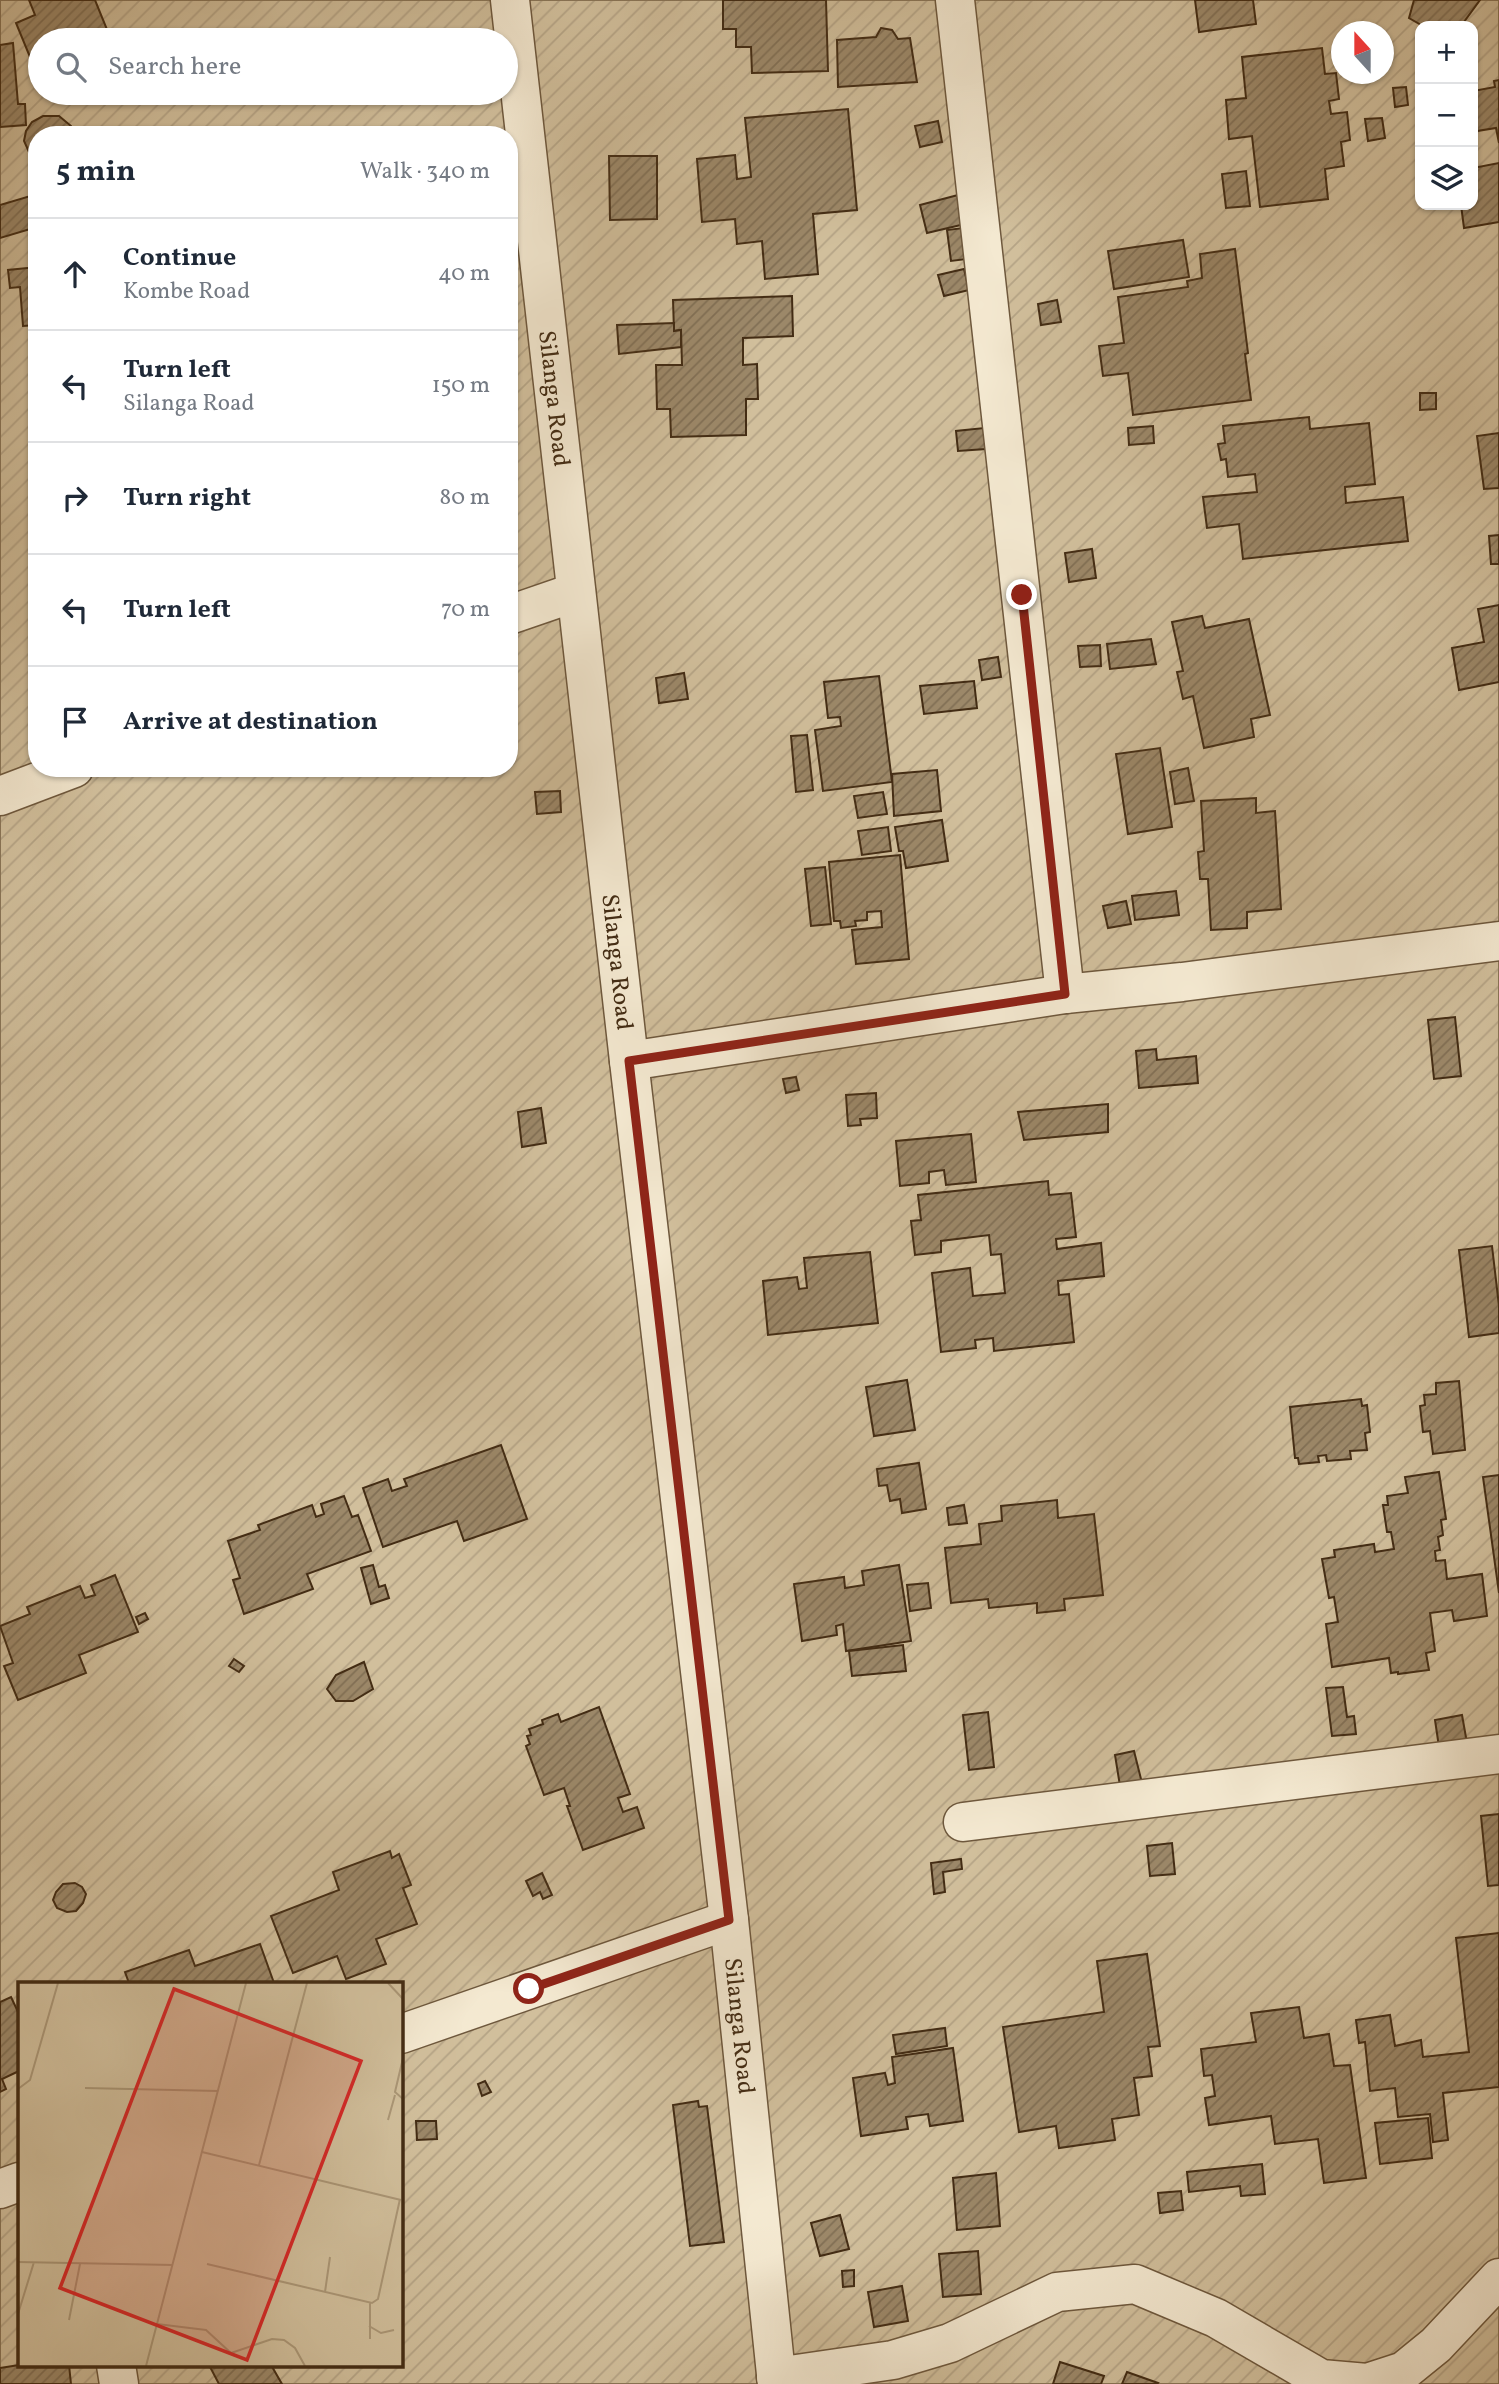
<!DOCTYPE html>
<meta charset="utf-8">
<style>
:root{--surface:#fff;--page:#f6f6f7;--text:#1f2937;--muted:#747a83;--line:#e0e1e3}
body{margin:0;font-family:Vollkorn,serif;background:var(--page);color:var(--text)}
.controls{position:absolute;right:21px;top:21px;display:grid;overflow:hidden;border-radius:14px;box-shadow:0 2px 5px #0004}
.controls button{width:63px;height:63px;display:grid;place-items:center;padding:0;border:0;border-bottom:2px solid var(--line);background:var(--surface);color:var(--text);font:35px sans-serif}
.compass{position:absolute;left:1331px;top:21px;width:63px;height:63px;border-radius:50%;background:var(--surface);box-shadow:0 2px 5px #0004;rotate:339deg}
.stop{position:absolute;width:21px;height:21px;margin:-16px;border:5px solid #8f2418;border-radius:50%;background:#fff}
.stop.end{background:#8f2418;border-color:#fff;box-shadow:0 2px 7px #0008}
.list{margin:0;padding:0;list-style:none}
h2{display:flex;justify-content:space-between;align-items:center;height:91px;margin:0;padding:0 28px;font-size:30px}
h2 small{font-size:23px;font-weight:400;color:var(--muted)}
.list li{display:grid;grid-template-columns:46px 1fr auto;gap:21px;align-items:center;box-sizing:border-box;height:112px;padding:0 28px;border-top:2px solid var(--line)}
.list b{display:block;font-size:26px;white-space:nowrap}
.list p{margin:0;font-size:23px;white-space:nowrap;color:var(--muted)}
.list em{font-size:23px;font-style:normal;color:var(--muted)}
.icon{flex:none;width:38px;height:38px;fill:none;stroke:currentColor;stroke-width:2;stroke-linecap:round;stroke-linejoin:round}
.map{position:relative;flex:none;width:1499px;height:2384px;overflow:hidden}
.search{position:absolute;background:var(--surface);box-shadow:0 2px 5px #0004;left:28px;top:28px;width:490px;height:77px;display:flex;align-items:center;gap:18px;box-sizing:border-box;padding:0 24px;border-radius:38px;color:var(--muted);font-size:26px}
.panel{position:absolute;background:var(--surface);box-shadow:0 2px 5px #0004;left:28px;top:126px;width:490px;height:651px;border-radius:28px}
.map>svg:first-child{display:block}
</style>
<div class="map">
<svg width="1499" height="2384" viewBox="0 0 1499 2384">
<defs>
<pattern id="garden-furrows" width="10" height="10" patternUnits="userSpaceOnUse" patternTransform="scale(1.75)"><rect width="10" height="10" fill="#d1bf9c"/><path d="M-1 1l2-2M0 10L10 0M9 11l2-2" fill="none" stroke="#b5a486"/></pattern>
<pattern id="building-hatch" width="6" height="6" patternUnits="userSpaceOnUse" patternTransform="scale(1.75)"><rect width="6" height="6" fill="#9c8869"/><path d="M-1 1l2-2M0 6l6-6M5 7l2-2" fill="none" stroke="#816f55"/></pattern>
</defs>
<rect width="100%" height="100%" fill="#eeddb8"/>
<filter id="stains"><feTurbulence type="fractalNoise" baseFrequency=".00286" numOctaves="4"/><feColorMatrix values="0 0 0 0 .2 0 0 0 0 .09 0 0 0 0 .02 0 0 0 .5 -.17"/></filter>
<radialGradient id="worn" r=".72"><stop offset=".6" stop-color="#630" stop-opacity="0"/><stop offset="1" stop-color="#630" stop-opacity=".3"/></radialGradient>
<path fill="url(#garden-furrows)" stroke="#8a7658" stroke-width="2" fill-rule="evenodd" d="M0,0H1499V2384H0ZM1420,26H1473V205H1420ZM1342,32H1384V74H1342ZM40,40H506V93H40ZM37,135H509V768H37ZM19,1983H401V2365H19Z"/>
<g fill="url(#building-hatch)" stroke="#432c14" stroke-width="2">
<polygon points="29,0 95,0 108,32 102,35 105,40 40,40 40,61 39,59 32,62 16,23 35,15"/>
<polygon points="723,0 826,0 828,71 752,73 751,47 736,47 736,29 723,29"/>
<polygon points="1195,0 1253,0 1256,24 1199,32"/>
<polygon points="1414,0 1480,0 1461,26 1423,26 1409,18"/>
<polygon points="881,28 892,30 898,39 910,38 917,82 838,87 837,40 876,37"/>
<polygon points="13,43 18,104 25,104 26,125 0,127 0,45"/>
<polygon points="1322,48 1325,74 1336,73 1339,99 1329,101 1331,114 1347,112 1350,140 1341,142 1344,166 1325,169 1328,199 1260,207 1252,136 1229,139 1226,100 1246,98 1242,57"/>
<polygon points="1499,80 1499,143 1496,128 1477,131 1473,110 1473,91 1495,87 1494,81"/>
<polygon points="1406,87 1408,105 1395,107 1393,88"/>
<polygon points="848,109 857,210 813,214 818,274 765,279 762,241 737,244 735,219 702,222 697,159 735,155 737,179 751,177 745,118"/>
<polygon points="43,116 59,116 71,126 73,135 37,135 37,158 29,152 24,141 26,131 32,122"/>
<polygon points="1382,118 1385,138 1368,141 1365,119"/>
<polygon points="938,121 942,142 920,147 915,126"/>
<polygon points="609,156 657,156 657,219 610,220"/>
<polygon points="1499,163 1499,222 1464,228 1461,205 1473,205 1473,168"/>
<polygon points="1246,171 1250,206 1226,208 1222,174"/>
<polygon points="37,194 37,227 0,238 0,205"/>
<polygon points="958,195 965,224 927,233 920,205"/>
<polygon points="971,227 975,258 951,261 947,230"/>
<polygon points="1183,240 1189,277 1114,289 1108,251"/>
<polygon points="1235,249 1248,353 1245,354 1251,400 1133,415 1128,373 1103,376 1099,346 1124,343 1118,297 1188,287 1187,281 1202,278 1200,254"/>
<polygon points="37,267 37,325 23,326 20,287 10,288 8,270"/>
<polygon points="964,269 969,290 944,296 938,275"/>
<polygon points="792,296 793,336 743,338 743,365 757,364 758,399 746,399 746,435 671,437 670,409 657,409 656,365 682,365 681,330 674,331 673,300"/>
<polygon points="1057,300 1061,322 1041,325 1038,304"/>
<polygon points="674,323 674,331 681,330 681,347 619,354 617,325"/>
<polygon points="1420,393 1436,393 1436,409 1420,410"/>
<polygon points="1309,417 1310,429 1369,423 1375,484 1345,487 1346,503 1403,497 1408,541 1243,559 1239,524 1207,528 1203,497 1257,492 1255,474 1228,477 1226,459 1221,460 1218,444 1225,443 1223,426"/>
<polygon points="1153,426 1154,443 1129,445 1128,428"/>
<polygon points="984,428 986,449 958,451 956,431"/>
<polygon points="1499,433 1499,488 1484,489 1477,436"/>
<polygon points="1499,535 1499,564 1491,564 1489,536"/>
<polygon points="1092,549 1096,578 1069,582 1065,553"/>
<polygon points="1499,605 1499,682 1459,690 1452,648 1484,642 1478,609"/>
<polygon points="1202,616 1205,628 1249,619 1270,715 1251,719 1254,737 1204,748 1193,696 1183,699 1177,672 1183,671 1172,622"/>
<polygon points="1151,639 1156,664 1110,669 1107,644"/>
<polygon points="1100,645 1101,666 1080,667 1078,646"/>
<polygon points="998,657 1001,677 982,680 979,660"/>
<polygon points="684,673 688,699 659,703 656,678"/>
<polygon points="879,676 892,782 823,791 815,730 841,726 840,717 828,718 824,682"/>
<polygon points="974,681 977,708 924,714 920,686"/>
<polygon points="807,735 813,790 796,792 791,736"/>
<polygon points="1160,748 1172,827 1128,834 1116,754"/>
<polygon points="1188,768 1194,801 1175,804 1170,772"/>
<polygon points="937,770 941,811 894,816 892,774"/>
<polygon points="560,791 561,812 537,814 535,792"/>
<polygon points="883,792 887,814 858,818 854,796"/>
<polygon points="1256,798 1256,813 1275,811 1281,909 1247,912 1247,928 1211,930 1208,879 1200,879 1198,852 1204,851 1201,801"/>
<polygon points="942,820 948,861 906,868 903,851 899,851 895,827"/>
<polygon points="888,827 891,851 862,855 858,831"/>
<polygon points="900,855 909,959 856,964 852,930 882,927 881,911 867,912 867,920 855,921 856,926 841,928 840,921 834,921 829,862"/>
<polygon points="825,867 831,924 811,926 805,869"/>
<polygon points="1176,891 1179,915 1135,920 1132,896"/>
<polygon points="1126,901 1131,924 1108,928 1103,906"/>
<polygon points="1455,1017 1461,1076 1434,1079 1428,1020"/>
<polygon points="1156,1049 1157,1060 1196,1056 1198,1083 1139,1088 1136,1051"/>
<polygon points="796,1077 799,1090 786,1093 783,1079"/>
<polygon points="876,1093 877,1118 860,1119 861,1125 848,1126 846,1095"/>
<polygon points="1108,1104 1108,1132 1024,1140 1018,1112"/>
<polygon points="541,1108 546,1143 522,1147 518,1112"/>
<polygon points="971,1134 976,1182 946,1185 944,1170 929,1172 929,1183 900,1186 896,1141"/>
<polygon points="1048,1181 1049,1195 1071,1193 1076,1237 1056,1239 1057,1249 1101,1243 1104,1276 1058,1281 1059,1295 1069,1294 1074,1342 994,1351 993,1338 975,1340 976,1348 941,1352 932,1273 970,1268 973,1296 1005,1293 1001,1254 991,1255 989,1235 941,1241 941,1252 915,1255 911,1221 921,1220 918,1195"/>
<polygon points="1492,1246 1499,1306 1499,1333 1469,1337 1459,1250"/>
<polygon points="870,1252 878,1323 768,1335 763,1281 797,1277 799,1289 807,1288 804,1258"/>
<polygon points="907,1380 915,1430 874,1436 866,1387"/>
<polygon points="1459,1381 1465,1450 1433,1454 1430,1431 1423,1432 1420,1406 1425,1405 1424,1395 1436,1394 1436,1383"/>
<polygon points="1361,1399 1362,1406 1367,1405 1370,1432 1365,1433 1367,1450 1350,1451 1351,1459 1327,1461 1326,1455 1318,1456 1319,1462 1299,1464 1298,1458 1295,1458 1290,1407"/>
<polygon points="501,1445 527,1519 464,1541 457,1521 383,1547 363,1488 388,1479 392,1491 407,1486 404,1479"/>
<polygon points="919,1463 926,1509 902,1513 900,1499 890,1501 887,1485 879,1486 877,1469"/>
<polygon points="1439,1472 1446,1519 1441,1520 1443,1535 1438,1537 1440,1550 1435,1551 1436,1561 1445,1560 1447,1579 1482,1574 1487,1616 1454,1621 1452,1610 1430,1613 1435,1651 1426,1653 1429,1670 1398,1674 1398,1672 1391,1673 1389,1658 1332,1667 1326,1624 1338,1622 1334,1597 1329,1598 1322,1559 1335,1557 1334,1550 1374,1544 1375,1552 1394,1549 1391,1532 1387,1532 1383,1505 1388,1505 1387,1496 1408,1493 1405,1477"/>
<polygon points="1499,1475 1499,1593 1483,1477"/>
<polygon points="344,1496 352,1517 358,1515 371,1551 307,1574 313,1589 244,1614 233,1580 240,1578 228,1541 260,1530 258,1525 312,1505 316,1517 324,1514 321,1504"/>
<polygon points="1057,1500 1058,1518 1094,1514 1103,1595 1064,1599 1065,1610 1037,1613 1037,1603 989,1608 988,1599 951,1603 945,1548 981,1544 979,1524 1002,1521 1001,1506"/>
<polygon points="964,1505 967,1523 949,1525 947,1508"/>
<polygon points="373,1565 379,1587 385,1585 389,1598 371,1604 361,1568"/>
<polygon points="899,1565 911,1641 846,1651 843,1624 836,1626 837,1635 802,1641 794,1584 844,1577 845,1588 864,1585 862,1571"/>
<polygon points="115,1575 138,1632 79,1655 86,1673 18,1700 4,1666 13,1663 0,1626 30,1614 27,1607 80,1586 85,1598 95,1595 91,1585"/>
<polygon points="928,1583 931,1608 910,1611 907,1585"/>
<polygon points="145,1613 148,1619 139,1624 136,1617"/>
<polygon points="903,1645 906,1671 852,1676 849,1651"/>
<polygon points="234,1659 244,1666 239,1672 229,1666"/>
<polygon points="364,1662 373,1689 353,1701 336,1701 327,1689 336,1675"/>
<polygon points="1343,1687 1347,1717 1354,1716 1356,1734 1332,1736 1326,1688"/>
<polygon points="599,1707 630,1794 618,1798 623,1812 637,1807 644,1828 583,1850 567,1806 570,1806 564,1788 544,1795 526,1746 530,1744 527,1736 531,1735 529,1729 543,1724 542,1720 558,1714 561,1722"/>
<polygon points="988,1712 994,1767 969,1770 963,1715"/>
<polygon points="1462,1715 1467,1743 1439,1747 1435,1720"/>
<polygon points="1134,1751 1142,1783 1120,1786 1115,1755"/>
<polygon points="1499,1814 1499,1885 1488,1886 1481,1816"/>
<polygon points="1172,1843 1175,1874 1150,1876 1147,1846"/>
<polygon points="390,1851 392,1858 399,1854 411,1885 403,1888 417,1924 376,1939 386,1964 346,1979 337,1956 293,1973 271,1916 339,1890 333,1872"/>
<polygon points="961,1859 962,1869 943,1872 945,1892 934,1894 931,1863"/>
<polygon points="542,1873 552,1895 543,1899 540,1892 533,1896 526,1881"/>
<polygon points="75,1883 82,1887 86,1894 83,1903 76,1911 67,1912 57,1908 53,1900 56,1892 63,1884"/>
<polygon points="1499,1933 1499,2087 1443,2093 1448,2140 1433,2142 1430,2114 1398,2117 1395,2088 1370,2091 1365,2042 1359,2043 1356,2020 1390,2015 1395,2046 1421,2040 1423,2057 1469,2052 1456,1938"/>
<polygon points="260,1944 274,1983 129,1983 125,1972 189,1950 195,1966"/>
<polygon points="1147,1954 1160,2046 1148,2047 1152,2076 1134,2078 1139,2115 1112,2119 1115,2140 1059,2148 1056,2126 1019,2132 1003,2027 1104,2012 1097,1961"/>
<polygon points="11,1997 19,2014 19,2071 2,2079 6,2089 0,2092 0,2002"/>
<polygon points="1299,2007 1304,2038 1329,2034 1334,2066 1350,2065 1366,2178 1324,2183 1318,2139 1275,2144 1271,2116 1209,2125 1205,2098 1215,2096 1212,2075 1204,2076 1201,2049 1256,2042 1251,2013"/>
<polygon points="945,2028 947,2046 896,2054 893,2035"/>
<polygon points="953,2048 963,2121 930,2126 928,2114 906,2117 908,2129 861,2136 853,2078 885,2073 888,2085 895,2083 892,2057"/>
<polygon points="485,2081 491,2092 482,2096 478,2084"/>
<polygon points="698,2101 699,2107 707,2106 724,2242 690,2246 673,2105"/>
<polygon points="1428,2118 1432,2158 1380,2164 1375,2123"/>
<polygon points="416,2121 436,2121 437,2139 417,2140"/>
<polygon points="1262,2164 1265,2194 1241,2196 1240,2186 1189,2192 1187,2172"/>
<polygon points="996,2173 1000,2226 957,2230 953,2178"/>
<polygon points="1181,2191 1183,2210 1160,2213 1158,2193"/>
<polygon points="840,2215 849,2249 820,2256 811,2223"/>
<polygon points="978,2251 981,2294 943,2297 939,2254"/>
<polygon points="854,2270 854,2286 843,2287 842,2271"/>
<polygon points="902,2286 908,2321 874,2327 868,2292"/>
<polygon points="1060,2362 1104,2376 1101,2384 1053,2384"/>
<polygon points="19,2365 69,2365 71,2384 0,2384 0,2368"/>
<polygon points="209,2365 261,2365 262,2367 271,2365 282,2384 219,2384"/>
<polygon points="1127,2372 1158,2383 1157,2384 1122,2384"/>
</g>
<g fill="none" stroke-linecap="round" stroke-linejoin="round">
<g stroke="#6e583d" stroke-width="41">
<g id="minor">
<path id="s1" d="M510,0L629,1061L729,1920L777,2384"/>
<polyline points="955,0 1065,994"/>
<polyline points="509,615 576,592"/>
<polyline points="0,796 74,768"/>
<polyline points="629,1061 1065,994 1182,982 1499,941"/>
<polyline points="963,1822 1499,1754"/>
<polyline points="401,2034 729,1920"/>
<polyline points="0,2189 19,2182"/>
<polyline points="116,2365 119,2384"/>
<polyline points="776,2377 893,2360 950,2343 1057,2292 1135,2284 1216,2318 1321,2379 1367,2383 1404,2371 1436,2345 1499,2278"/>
</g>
</g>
<use href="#minor" stroke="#f4e9d1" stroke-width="38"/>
</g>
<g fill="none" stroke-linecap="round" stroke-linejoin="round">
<polyline stroke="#8f2418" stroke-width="9" points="529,1989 729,1920 629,1061 1065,994 1022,595"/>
</g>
<g text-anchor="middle" stroke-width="5" stroke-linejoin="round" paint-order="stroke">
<g font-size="24" fill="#432c14" stroke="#f4e9d1">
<text dy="8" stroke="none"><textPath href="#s1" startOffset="401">Silanga Road</textPath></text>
<text dy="8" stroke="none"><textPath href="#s1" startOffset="968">Silanga Road</textPath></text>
<text dy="8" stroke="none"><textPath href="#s1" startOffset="2039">Silanga Road</textPath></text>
</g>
</g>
<g transform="translate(18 1982)">
<rect width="385" height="385" fill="#eeddb8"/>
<path d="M0,1H385V384H0Z" fill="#d1bf9c"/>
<path fill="none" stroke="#aa9676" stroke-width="2" d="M370,1L385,17M385,76L377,110L385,117M67,106L200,109M0,107L12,98L40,1M370,138L377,113M184,170L383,218M241,183L289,1M0,280L155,283M189,282L354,321L360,317L382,217M307,310L312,275M352,321V357M0,332L16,280M51,338L62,282M139,342L188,348L213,371L254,357L266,358L277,366L287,384M351,344L363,351L376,348M128,384L228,1"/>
<path fill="#d62828" fill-opacity="0.15" stroke="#d62828" stroke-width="3.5" d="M156,7L343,79L229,378L42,306Z"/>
<rect width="385" height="385" fill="none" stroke="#432c14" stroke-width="3.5"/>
</g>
<rect width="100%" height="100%" filter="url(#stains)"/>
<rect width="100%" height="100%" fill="url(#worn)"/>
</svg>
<div class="controls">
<button>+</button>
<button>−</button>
<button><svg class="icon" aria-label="layers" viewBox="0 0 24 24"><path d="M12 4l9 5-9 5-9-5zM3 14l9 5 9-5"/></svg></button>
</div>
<svg class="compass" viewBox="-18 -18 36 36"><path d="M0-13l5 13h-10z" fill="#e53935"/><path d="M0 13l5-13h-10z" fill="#747a83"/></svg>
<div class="stop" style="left:529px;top:1989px"></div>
<div class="stop end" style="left:1022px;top:595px"></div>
<div class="search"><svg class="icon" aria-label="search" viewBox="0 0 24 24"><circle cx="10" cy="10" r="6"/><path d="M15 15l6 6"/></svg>Search here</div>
<section class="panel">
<h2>5 min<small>Walk · 340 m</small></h2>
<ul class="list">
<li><svg class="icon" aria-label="ahead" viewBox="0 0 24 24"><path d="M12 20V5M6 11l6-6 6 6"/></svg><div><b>Continue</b><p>Kombe Road</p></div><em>40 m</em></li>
<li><svg class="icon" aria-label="left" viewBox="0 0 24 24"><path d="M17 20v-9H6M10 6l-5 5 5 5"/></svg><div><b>Turn left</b><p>Silanga Road</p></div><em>150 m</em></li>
<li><svg class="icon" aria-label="right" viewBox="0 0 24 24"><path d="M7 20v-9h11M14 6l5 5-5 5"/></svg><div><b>Turn right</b></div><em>80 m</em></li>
<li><svg class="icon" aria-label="left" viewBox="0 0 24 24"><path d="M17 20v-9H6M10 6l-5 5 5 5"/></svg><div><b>Turn left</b></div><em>70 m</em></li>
<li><svg class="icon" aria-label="arrive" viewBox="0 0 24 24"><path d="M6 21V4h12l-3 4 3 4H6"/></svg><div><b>Arrive at destination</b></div></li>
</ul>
</section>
</div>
